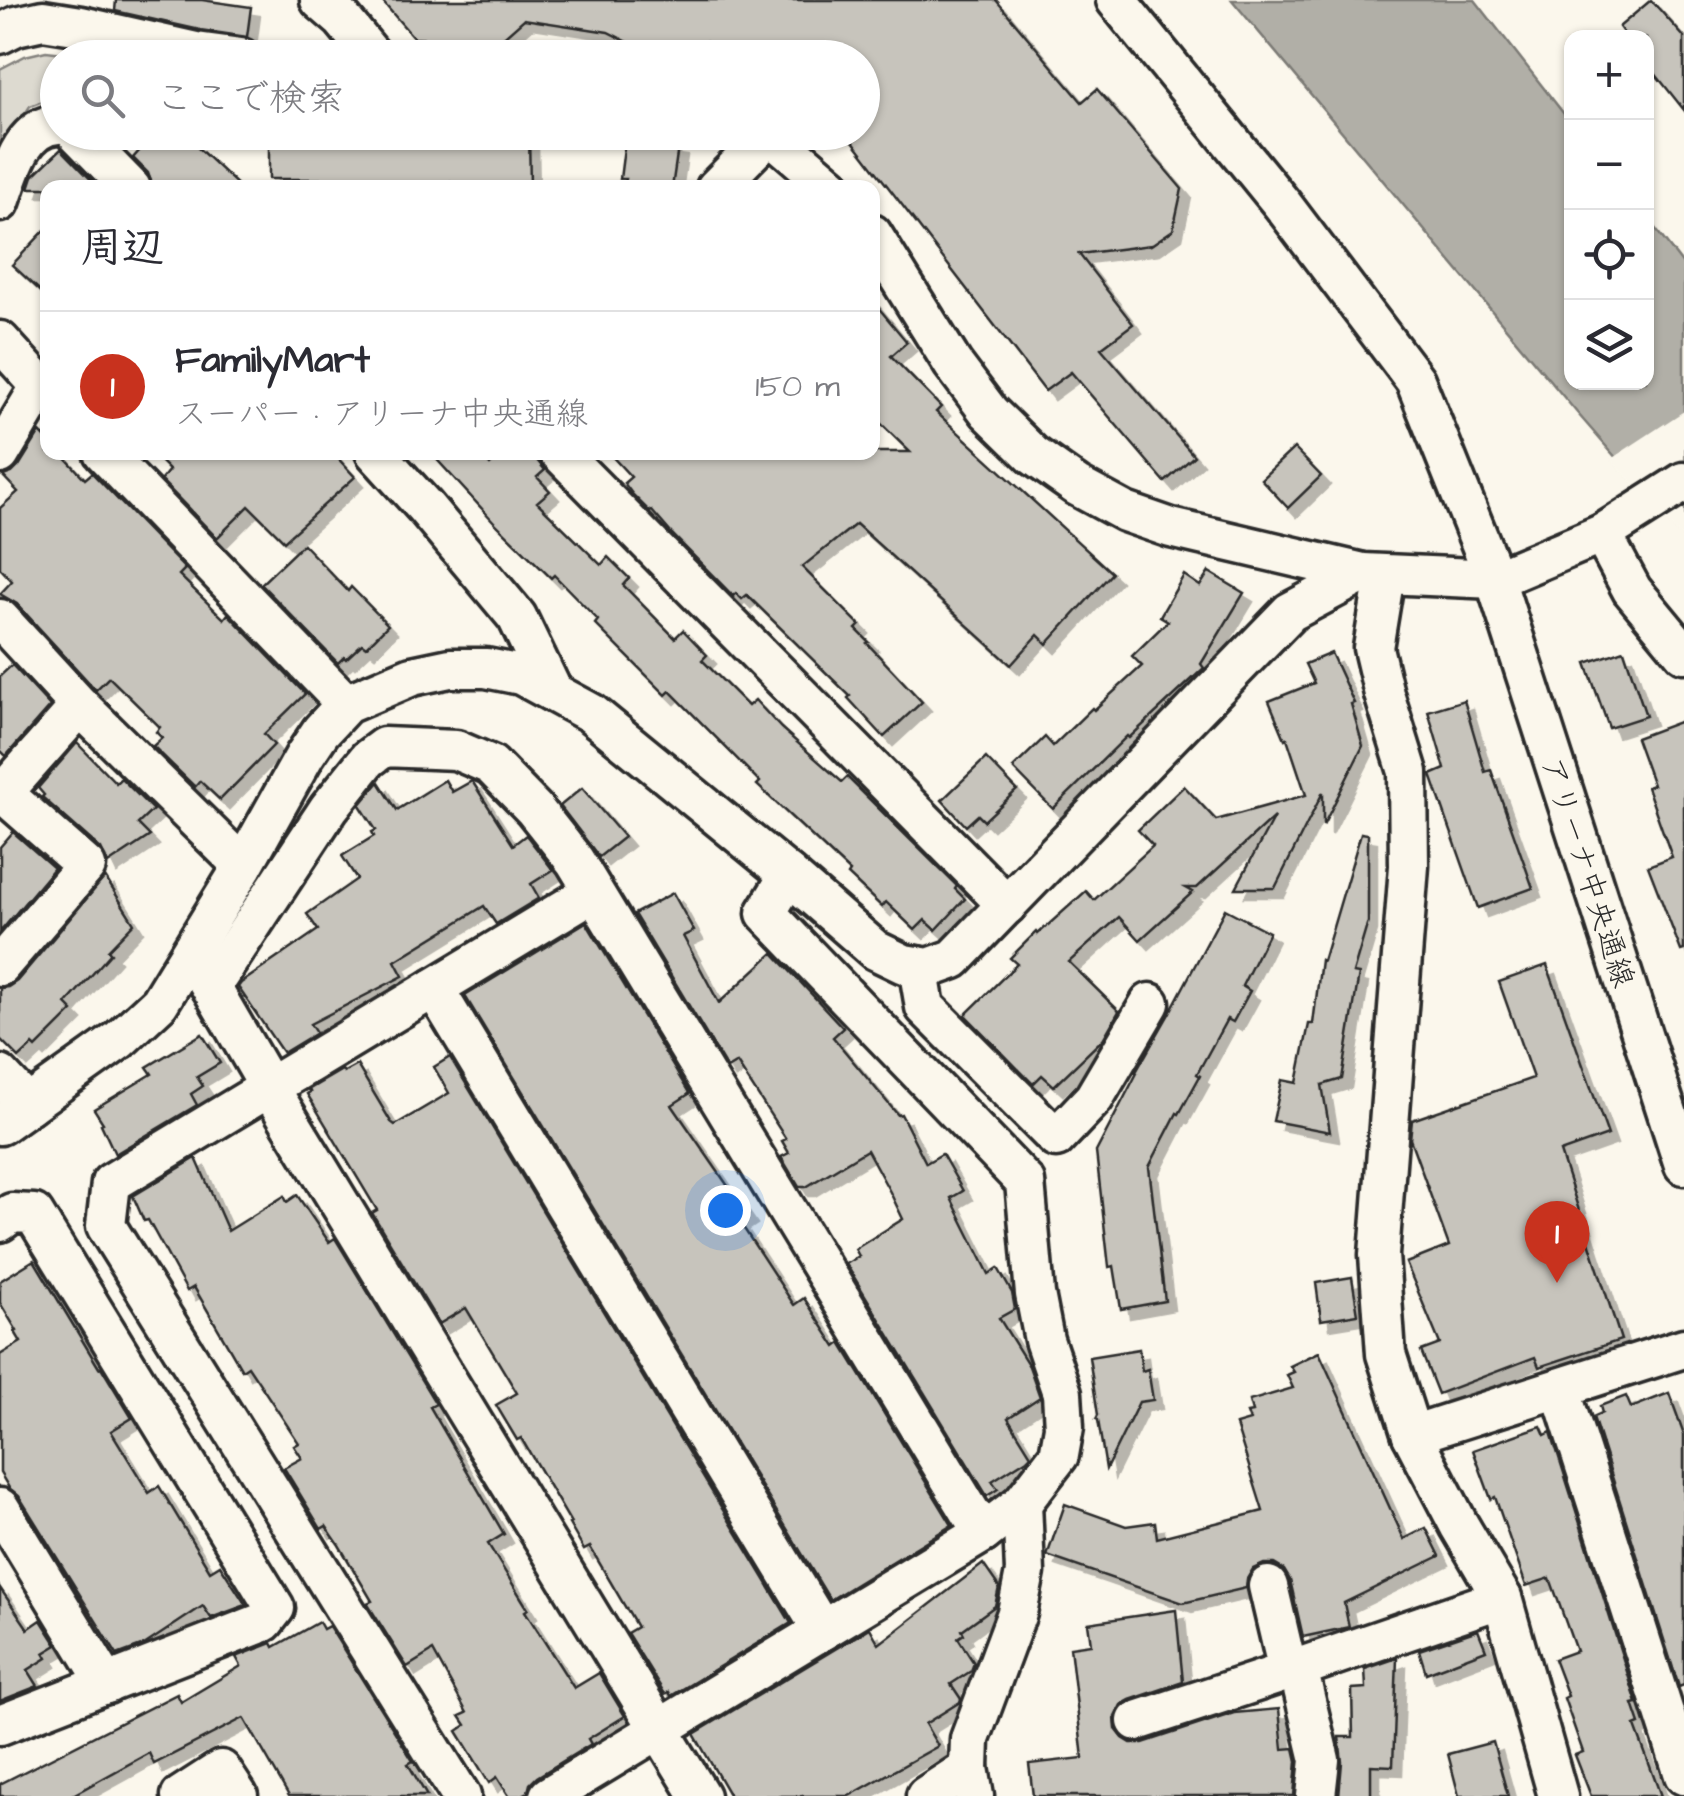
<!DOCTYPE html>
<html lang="ja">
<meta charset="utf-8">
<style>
:root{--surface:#fff;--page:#f7f7f7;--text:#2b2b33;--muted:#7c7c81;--line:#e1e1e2;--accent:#c8321e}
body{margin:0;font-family:"Architects Daughter","Klee One",sans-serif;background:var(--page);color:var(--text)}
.controls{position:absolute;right:30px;top:30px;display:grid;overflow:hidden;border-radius:20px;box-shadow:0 2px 8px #0004}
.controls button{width:90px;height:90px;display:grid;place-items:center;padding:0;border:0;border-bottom:2px solid var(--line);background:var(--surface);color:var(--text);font:50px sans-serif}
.you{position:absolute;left:725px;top:1210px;width:35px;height:35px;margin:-25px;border:8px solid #fff;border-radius:50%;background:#1a73e8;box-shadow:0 0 0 15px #1a73e833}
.badge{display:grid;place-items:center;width:65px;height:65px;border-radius:50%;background:var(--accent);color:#fff;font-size:32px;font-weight:700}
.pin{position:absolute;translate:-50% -82px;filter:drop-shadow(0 2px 5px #0008)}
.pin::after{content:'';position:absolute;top:52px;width:35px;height:30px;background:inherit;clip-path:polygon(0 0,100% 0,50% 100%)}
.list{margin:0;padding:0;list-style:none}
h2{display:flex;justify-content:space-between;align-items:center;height:130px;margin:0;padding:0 40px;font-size:42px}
h2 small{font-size:32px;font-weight:400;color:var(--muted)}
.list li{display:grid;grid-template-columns:65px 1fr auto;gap:30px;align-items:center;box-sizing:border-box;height:150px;padding:0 40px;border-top:2px solid var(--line)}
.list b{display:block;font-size:38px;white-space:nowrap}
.list p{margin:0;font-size:32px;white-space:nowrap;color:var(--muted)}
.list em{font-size:32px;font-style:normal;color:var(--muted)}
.icon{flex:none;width:55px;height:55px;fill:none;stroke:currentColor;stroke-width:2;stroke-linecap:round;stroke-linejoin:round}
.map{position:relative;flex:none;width:1684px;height:1796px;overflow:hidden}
.search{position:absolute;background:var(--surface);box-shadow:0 2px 8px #0004;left:40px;top:40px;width:840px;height:110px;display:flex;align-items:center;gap:25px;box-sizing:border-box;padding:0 35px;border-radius:55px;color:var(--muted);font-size:38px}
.panel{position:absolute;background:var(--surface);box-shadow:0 2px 8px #0004;left:40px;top:180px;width:840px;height:280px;border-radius:20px}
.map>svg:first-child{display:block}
</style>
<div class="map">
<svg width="1684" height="1796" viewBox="0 0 1684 1796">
<defs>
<filter id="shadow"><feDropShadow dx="9" dy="9" stdDeviation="0" flood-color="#0004"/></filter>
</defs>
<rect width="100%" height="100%" fill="#fbf7ec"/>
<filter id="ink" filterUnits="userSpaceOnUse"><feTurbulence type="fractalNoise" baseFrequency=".01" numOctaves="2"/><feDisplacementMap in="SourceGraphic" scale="20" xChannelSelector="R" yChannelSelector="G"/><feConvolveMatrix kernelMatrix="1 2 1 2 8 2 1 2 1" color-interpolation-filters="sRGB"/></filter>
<g filter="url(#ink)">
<polygon fill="#dddad0" stroke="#84827e" stroke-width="2.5" points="46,51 99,57 58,58 57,101 50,98 30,106 11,136 0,166 0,69 25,56"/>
<polygon fill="#b1afa7" stroke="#7b7a75" stroke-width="2.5" points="1232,0 1475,0 1571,123 1572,382 1646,382 1647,218 1684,266 1684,536 1578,414"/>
<polygon fill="#fbf7ec" points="1684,411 1684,541 1611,459"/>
<g fill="#c7c4bc" stroke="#2b2b2b" stroke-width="2.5" filter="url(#shadow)">
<polygon points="116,0 202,0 251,7 247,37 200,30 115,11"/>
<polygon points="381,0 996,0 1082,102 1097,89 1182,189 1173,230 1151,245 1079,254 1133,324 1101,348 1194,456 1165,482 1071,372 1045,391 846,132 862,132 862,58 721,58 706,41 682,54 638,47 608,32 524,19 497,43 414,38"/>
<polygon points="1651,0 1684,37 1684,110 1646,62 1646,38 1627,38 1619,27"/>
<polygon points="156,132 181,132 241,188 153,188 148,173 133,158"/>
<polygon points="269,132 529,133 530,186 451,186 451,182 340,185 340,179 269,179"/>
<polygon points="626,132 672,132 670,146 678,147 672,188 624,188 626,179 620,179"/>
<polygon points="61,149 99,188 29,188 33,176"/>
<polygon points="48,227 48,298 12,265"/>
<polygon points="872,300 907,342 891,356 941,407 936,412 1112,573 1047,644 1038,635 1011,665 856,524 802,567 860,625 856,629 869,642 867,643 922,702 884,737 848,698 850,696 747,595 742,599 736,593 733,596 672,534 652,511 650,512 633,495 624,483 631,477 608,452 910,452 872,415"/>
<polygon points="40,432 48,440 48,452 60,452 85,479 92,473 185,569 179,575 224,619 228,614 305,694 264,734 274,745 220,800 200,781 195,787 153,746 162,738 156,732 160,727 109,677 96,690 17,604 0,594 12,581 0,568 0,508 18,492 3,476 12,473 19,466"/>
<polygon points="1294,448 1321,476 1288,508 1261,479"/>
<polygon points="151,452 332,452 355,477 284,541 249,506 217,538 161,480 169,470"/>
<polygon points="430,452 478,452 490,465 503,452 530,452 545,470 537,477 550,491 537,502 601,565 608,557 629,578 623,585 675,638 683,630 707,655 702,660 748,706 755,700 781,728 842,782 847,777 957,886 955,889 965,899 936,930 925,920 915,930 886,902 882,907 848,875 850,872 757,785 760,782 670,691 666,695 595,624 598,620 554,575 551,578 495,523"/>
<polygon points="303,544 348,591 351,587 388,625 366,647 362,644 346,659 344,657 338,663 261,584"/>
<polygon points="1209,572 1244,593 1201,664 1204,668 1129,738 1127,736 1053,809 1013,768 1045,737 1053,746 1092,708 1094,710 1142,666 1132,656 1168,621 1160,616 1184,575 1200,586"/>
<polygon points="1624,650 1646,716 1609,728 1586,663"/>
<polygon points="1331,653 1354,703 1351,704 1363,746 1323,826 1323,792 1275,888 1236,888 1274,817 1197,888 1186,888 1193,892 1140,940 1119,917 1069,962 1119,1011 1103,1039 1054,1086 1042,1075 1033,1084 965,1015 1017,964 1010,958 1036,932 1038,934 1086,891 1094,900 1153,846 1138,830 1184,786 1216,820 1306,795 1287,738 1285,739 1269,701 1314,683 1305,664"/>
<polygon points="12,665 50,706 6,756 0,750 0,676"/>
<polygon points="1464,700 1485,772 1491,770 1533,888 1478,908 1431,775 1445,769 1428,711"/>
<polygon points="1684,720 1684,950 1681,951 1648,866 1672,857 1647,787 1653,785 1636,738"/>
<polygon points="77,743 116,783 121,778 153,810 138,824 150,836 108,864 101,849 42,797 44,795 38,788"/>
<polygon points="986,758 1017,790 984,821 978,815 966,826 942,800"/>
<polygon points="445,780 452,792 472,781 513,845 526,835 553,870 531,884 539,898 496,924 484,906 395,961 403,976 310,1024 316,1033 283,1053 238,987 241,983 318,930 307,914 357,879 342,856 374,836 372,832 376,830 360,805 379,782 397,810"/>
<polygon points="582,788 624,837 599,857 560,806"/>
<polygon points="13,832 54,868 0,932 0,847"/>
<polygon points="1361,833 1368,834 1368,922 1353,973 1359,974 1342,1079 1322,1085 1330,1132 1273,1121 1282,1080 1297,1083 1309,1024 1313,1024 1321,960 1323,961"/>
<polygon points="105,877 134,923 108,950 111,953 66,1004 73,1011 36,1048 33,1045 19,1058 0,1039 0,988 8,987 17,981"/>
<polygon points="673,893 694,931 683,936 719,1003 773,953 843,1028 833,1037 898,1115 901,1114 926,1163 942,1154 963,1191 951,1198 989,1274 998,1268 1012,1293 1015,1309 999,1318 1029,1366 1040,1397 1008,1418 1031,1455 1027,1459 992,1481 998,1489 987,1496 846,1264 859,1256 855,1249 903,1219 890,1192 867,1150 806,1187 799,1187 781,1157 789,1153 782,1141 786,1139 737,1063 727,1069 634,914"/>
<polygon points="1225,909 1269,932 1242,986 1250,991 1233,1022 1227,1019 1197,1074 1200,1076 1179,1114 1177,1113 1149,1167 1165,1301 1121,1309 1114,1266 1109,1267 1096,1152 1137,1073 1136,1072 1169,1014"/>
<polygon points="586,922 688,1091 689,1094 672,1105 748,1215 739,1221 794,1305 804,1298 836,1347 841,1343 952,1525 830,1600 465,996"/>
<polygon points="1547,965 1608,1135 1560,1152 1621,1340 1539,1367 1535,1357 1438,1394 1421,1351 1440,1344 1406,1263 1449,1246 1410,1139 1412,1120 1533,1078 1499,982"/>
<polygon points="202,1034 220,1063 197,1077 203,1086 191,1094 197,1105 115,1154 101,1124 103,1123 94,1109 152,1074 147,1067"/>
<polygon points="450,1057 791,1623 671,1696 669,1692 665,1694 663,1691 627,1633 637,1627 590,1547 584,1550 569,1524 571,1523 521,1438 517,1440 496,1405 517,1393 466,1308 439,1324 372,1213 377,1210 307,1094 310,1092 308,1090 342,1070 344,1072 357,1065 391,1122 395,1125 449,1093 434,1067"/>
<polygon points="196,1158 228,1231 284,1196 287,1202 297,1195 329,1242 335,1238 436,1404 430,1407 504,1534 488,1544 528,1609 525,1611 574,1688 599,1673 625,1716 588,1739 591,1744 537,1777 530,1784 528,1792 521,1796 509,1796 497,1777 489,1783 457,1731 466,1725 460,1716 467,1713 433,1651 407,1667 367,1603 372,1601 339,1545 326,1526 321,1529 284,1468 302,1458 294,1446 299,1443 248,1366 242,1370 194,1287 187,1291 148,1220 144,1221 133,1196"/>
<polygon points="34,1260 99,1368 101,1367 132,1418 111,1431 149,1493 159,1486 210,1571 220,1565 246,1605 211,1618 203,1606 144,1645 117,1655 19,1496 9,1488 0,1473 0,1355 21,1342 15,1332 17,1331 0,1303 0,1281"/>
<polygon points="1352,1277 1358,1314 1321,1320 1316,1283"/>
<polygon points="1139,1349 1142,1371 1148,1369 1153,1400 1139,1402 1106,1469 1098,1420 1096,1419 1098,1415 1089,1357"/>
<polygon points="1319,1352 1404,1539 1426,1528 1440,1556 1344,1603 1349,1627 1303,1637 1290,1580 1284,1570 1274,1564 1264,1564 1253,1569 1247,1579 1246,1588 1183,1603 1047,1556 1065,1504 1126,1526 1155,1522 1157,1538 1263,1511 1236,1425 1250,1421 1247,1413 1252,1412 1249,1401 1293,1388 1287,1375 1294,1372 1290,1366"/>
<polygon points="1669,1393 1684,1434 1684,1685 1679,1687 1593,1417 1602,1413 1600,1406 1626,1396 1631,1408"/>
<polygon points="1541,1426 1545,1435 1551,1432 1637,1703 1633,1704 1640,1724 1635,1726 1661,1796 1591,1796 1575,1755 1583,1752 1564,1698 1568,1696 1554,1659 1576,1651 1550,1578 1526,1586 1495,1497 1491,1499 1473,1450"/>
<polygon points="983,1564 999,1587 995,1606 962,1630 964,1634 958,1638 974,1663 971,1671 951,1684 961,1699 960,1702 925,1724 938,1746 849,1796 730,1796 694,1734 870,1628 879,1644"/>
<polygon points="0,1588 28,1629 41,1620 57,1645 44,1653 47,1658 28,1670 38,1686 0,1701"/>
<polygon points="1176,1610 1183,1682 1130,1700 1121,1705 1115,1717 1116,1729 1123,1738 1131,1743 1143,1743 1234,1713 1279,1709 1283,1749 1294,1748 1297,1761 1294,1796 1033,1796 1029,1764 1083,1758 1070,1647 1091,1644 1088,1623"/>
<polygon points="319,1622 323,1629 329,1626 413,1761 408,1764 427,1796 289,1796 244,1718 154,1764 149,1753 71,1796 0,1796 0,1784 177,1694 181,1702 241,1666 236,1657 272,1643 274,1647"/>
<polygon points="1478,1630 1486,1650 1426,1673 1419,1650"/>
<polygon points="1397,1658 1393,1766 1371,1765 1371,1796 1339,1796 1342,1762 1339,1737 1353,1737 1352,1689 1366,1688 1365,1669"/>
<polygon points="1493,1742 1508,1796 1459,1796 1448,1754"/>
</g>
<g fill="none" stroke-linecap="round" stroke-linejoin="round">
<g stroke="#2b2b2b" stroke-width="45">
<g id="minor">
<polyline points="320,0 342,19 374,58"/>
<polyline points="1116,0 1282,204 1415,380 1495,579 1684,1165"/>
<polyline points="0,34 16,26 43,20 81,26 196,52 241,58"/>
<polyline points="76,132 131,188"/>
<polyline points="768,132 833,188"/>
<polyline points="716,188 770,133"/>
<path d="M0,202C11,172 21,126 58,124"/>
<polyline points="872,234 953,364 989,412 1033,455 1077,486 1125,512 1171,528 1363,573 1495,579 1602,534 1684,482"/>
<polyline points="0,341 48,394"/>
<polyline points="103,452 346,704"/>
<polyline points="375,452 425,507 517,617 553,692"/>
<polyline points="559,452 1007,905"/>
<polyline points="0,454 40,387"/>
<polyline points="1602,534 1632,590 1684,653"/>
<polyline points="1385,575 1373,648 1384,694 1408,772 1409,866 1379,1255 1386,1354 1412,1435 1459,1525 1502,1598 1558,1796"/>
<polyline points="0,619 80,706 243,866"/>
<polyline points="0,966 86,866 3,793 80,706"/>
<polyline points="918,966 925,1007 1056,1138 1094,1098 1150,1003"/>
<polyline points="200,968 269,1087 700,1796"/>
<polyline points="211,987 329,808 368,759 384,747 456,750 491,765 534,809 575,861 983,1533"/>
<polyline points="434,988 822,1630"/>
<polyline points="0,1075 28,1105"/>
<polyline points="0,1125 119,1040 159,1003 243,866 305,755 321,731 346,704 412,676 450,668 486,668 521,675 591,713 789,875 875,950 904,964 929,968 954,959 1290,612 1363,573"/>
<polyline points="0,1222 12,1213 34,1214 275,1608 264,1622 0,1725"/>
<polyline points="1560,1388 1684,1775"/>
<polyline points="1412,1435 1684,1348"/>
<polyline points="0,1508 107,1684"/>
<polyline points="1268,1586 1288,1671"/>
<polyline points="1137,1721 1298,1668"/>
<polyline points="181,1796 221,1770 238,1796"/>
<polyline points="461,1796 106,1226 111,1183 593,892"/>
<polyline points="549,1796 983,1533 1022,1503 1059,1455 1064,1427 1062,1393 1044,1340 1035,1294 1025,1182 766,913 789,875"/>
<polyline points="926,1796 969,1768"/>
<polyline points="974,1796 969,1768 970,1739 1017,1613 1025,1572 1022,1503"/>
<polyline points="1316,1796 1320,1760 1298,1668 1502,1598"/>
</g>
</g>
<use href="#minor" stroke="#fbf7ec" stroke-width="38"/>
</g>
</g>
<g text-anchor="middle" stroke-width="9" stroke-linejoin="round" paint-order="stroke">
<g font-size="30" fill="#2b2b2b" stroke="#fbf7ec">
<text transform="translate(1588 872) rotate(72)" y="10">アリーナ中央通線</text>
</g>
</g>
</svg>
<div class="controls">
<button>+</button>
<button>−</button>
<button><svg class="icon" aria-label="locate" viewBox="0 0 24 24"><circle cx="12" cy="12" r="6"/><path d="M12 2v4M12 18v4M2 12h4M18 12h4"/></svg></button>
<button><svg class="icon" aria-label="layers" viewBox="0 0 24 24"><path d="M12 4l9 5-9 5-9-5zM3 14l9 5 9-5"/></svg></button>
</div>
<div class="you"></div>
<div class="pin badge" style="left:1557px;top:1283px">1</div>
<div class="search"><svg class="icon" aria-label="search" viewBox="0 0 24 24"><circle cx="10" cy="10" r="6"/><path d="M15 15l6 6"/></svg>ここで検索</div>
<section class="panel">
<h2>周辺<small></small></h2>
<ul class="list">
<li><span class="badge">1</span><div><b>FamilyMart</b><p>スーパー · アリーナ中央通線</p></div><em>150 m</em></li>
</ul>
</section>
</div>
